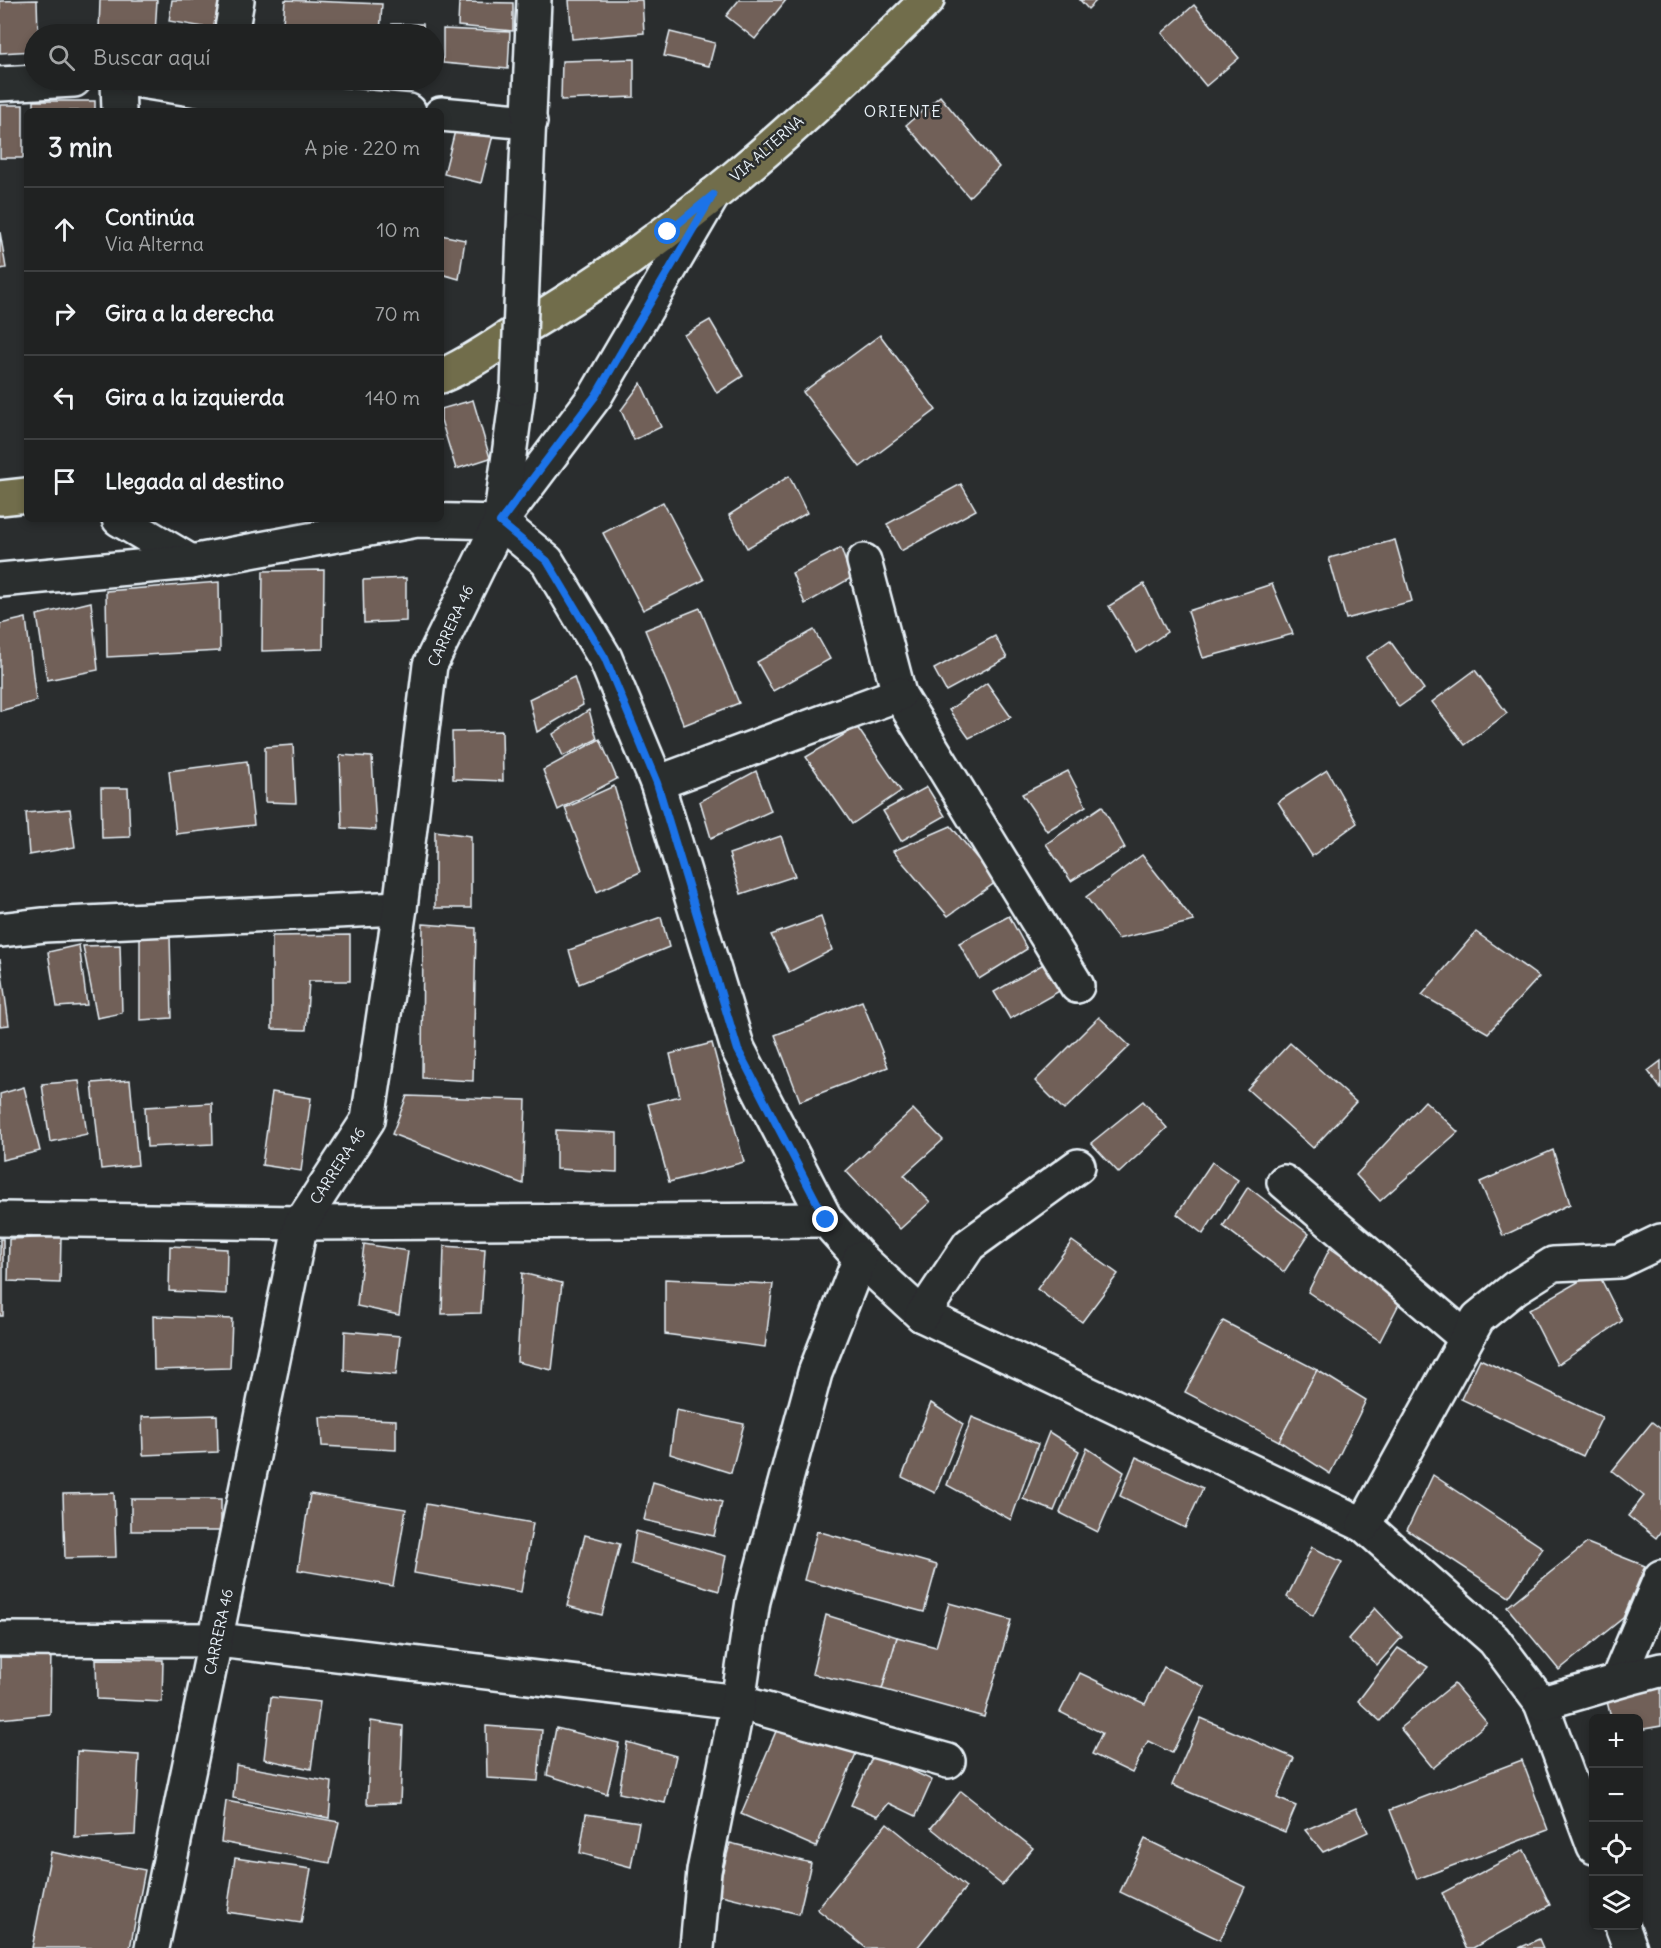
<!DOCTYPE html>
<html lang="es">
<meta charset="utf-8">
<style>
:root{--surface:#202222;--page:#2d2f2f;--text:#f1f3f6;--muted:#a2a4a5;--line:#3d3f40}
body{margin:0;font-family:Delius,sans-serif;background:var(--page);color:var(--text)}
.controls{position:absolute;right:18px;bottom:18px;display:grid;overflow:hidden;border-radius:9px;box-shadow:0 3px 9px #0003}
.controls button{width:54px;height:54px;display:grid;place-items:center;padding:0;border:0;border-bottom:2px solid var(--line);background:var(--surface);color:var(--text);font:30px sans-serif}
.stop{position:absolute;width:18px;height:18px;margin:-14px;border:4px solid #1a73e8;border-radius:50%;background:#fff}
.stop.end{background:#1a73e8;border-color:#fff;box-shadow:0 2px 6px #0008}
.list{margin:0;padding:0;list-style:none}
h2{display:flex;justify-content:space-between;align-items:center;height:78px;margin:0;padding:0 24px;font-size:26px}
h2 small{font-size:20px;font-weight:400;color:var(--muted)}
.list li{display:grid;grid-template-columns:39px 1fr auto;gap:18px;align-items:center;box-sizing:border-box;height:84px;padding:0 24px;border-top:2px solid var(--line)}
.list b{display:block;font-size:22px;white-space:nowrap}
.list p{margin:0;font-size:20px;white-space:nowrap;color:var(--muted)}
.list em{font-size:20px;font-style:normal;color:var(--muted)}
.icon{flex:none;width:33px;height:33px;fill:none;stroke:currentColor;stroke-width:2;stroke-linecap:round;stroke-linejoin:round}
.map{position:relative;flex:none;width:1661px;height:1948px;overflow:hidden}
.search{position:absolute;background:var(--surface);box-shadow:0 3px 9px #0003;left:24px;top:24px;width:420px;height:66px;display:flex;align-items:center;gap:15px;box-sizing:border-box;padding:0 21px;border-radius:33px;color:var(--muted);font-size:22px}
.panel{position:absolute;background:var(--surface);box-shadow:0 3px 9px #0003;left:24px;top:108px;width:420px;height:414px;border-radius:9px}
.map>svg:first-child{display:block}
</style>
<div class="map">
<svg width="1661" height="1948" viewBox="0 0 1661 1948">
<rect width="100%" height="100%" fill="#2a2d2e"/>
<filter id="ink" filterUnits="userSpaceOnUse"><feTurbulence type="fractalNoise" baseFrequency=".0167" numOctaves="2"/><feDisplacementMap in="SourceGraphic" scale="12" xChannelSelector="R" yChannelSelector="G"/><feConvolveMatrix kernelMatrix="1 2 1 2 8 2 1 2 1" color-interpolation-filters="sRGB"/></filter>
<g filter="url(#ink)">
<g fill="#716058" stroke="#e8f1f8" stroke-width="1.5">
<polygon points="37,0 38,34 34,34 34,51 0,53 0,1"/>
<polygon points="100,0 157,0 155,34 99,31"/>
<polygon points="172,0 210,0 230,4 226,31 169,21"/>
<polygon points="285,0 382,4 380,34 282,34"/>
<polygon points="569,0 642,0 644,33 572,39"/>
<polygon points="739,0 786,0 755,39 726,16"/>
<polygon points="1080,0 1097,0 1088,9"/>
<polygon points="459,2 513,3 513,31 458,26"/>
<polygon points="1194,5 1239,58 1206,86 1162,33"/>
<polygon points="392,24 423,24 424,34 392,34"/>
<polygon points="443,29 510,32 508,69 443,63"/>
<polygon points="670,32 715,43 709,66 664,56"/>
<polygon points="634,59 634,97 561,100 562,61"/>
<polygon points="940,96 999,167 969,197 906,125"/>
<rect x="34" y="101" width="61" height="10"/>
<rect x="0" y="105" width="23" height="53"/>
<polygon points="457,123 494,131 481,183 444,174"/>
<polygon points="0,232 6,268 0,269"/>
<polygon points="441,235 465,240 459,279 441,274"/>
<polygon points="710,320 743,376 717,393 684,335"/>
<polygon points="880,335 936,410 860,467 803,392"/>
<polygon points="641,383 661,427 634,440 621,410"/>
<polygon points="473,400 490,458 456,469 441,420 441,409"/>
<polygon points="789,476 807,513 747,548 729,515"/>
<polygon points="961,484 976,510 901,551 887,524"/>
<polygon points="663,502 704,580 643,610 603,533"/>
<polygon points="1395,540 1412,601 1346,619 1329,558"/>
<polygon points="841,548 851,578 805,604 792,573"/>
<polygon points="324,570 323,649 262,651 263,571"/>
<polygon points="406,578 406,621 364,623 363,580"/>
<polygon points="219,582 220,651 107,657 106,591"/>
<polygon points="1144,584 1167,632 1137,653 1109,606"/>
<polygon points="1272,584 1293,634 1203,658 1188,611"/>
<polygon points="91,602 98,670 47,680 37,615"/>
<polygon points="700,608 739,703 684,725 645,630"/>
<polygon points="26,618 36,701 0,711 0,624"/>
<polygon points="814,630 830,659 773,691 757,662"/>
<polygon points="995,636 1007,658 946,691 934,669"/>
<polygon points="1390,641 1424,689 1399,707 1366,658"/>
<polygon points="1475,670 1507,713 1465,745 1432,702"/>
<polygon points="574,677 583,705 537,732 529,699"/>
<polygon points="987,683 1011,717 969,738 949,710"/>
<polygon points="589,710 597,739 563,756 553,734"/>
<polygon points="857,727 901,791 852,824 806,757"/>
<polygon points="502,731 503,781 453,779 452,732"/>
<polygon points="600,739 617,779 558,810 543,770"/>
<polygon points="293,745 296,803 265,802 265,747"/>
<polygon points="340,755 372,757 376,830 342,828"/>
<polygon points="247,761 254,825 176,834 169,771"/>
<polygon points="1327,770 1357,823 1312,856 1278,802"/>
<polygon points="756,771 771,811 711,838 700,801"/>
<polygon points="1068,771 1086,806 1047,831 1022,794"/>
<polygon points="614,786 640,872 597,892 565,808"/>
<polygon points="927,787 945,816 901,841 883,811"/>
<polygon points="101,788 128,788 130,837 102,838"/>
<polygon points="1102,806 1125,848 1071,881 1046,844"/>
<polygon points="70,809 75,847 29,855 26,813"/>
<polygon points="951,826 996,882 948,916 893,851"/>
<polygon points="435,831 471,836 471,908 435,908"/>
<polygon points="781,836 795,876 741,894 729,854"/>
<polygon points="1142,855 1194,921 1118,939 1086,897"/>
<polygon points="1009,916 1027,949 979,979 959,943"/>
<polygon points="661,917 669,947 579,984 569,950"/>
<polygon points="821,917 832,950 789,972 771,935"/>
<polygon points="423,924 476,928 473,1081 422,1078"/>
<polygon points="1476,932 1539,977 1488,1033 1422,995"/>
<polygon points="140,935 170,935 172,1018 140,1020"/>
<polygon points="350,935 350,981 309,981 306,1030 272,1029 272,936"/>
<polygon points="79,945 87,1005 57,1007 48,952"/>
<polygon points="120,945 122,1013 97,1018 83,946"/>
<polygon points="0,959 9,1025 0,1026"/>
<polygon points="1047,962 1063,989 1010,1019 994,992"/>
<polygon points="862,1001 888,1067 800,1101 775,1035"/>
<polygon points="1099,1017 1130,1046 1064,1110 1035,1081"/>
<polygon points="712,1043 744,1162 669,1182 648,1104 680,1096 670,1054"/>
<polygon points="1290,1043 1356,1102 1313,1148 1247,1089"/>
<polygon points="1661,1061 1661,1089 1648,1071"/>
<polygon points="130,1080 138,1165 101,1169 92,1083"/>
<polygon points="79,1081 87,1134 50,1142 42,1084"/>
<polygon points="24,1087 40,1151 2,1160 0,1094"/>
<polygon points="272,1092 311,1098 301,1171 262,1165"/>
<polygon points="407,1096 526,1100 523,1184 392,1134"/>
<polygon points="1143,1101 1167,1128 1119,1173 1091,1143"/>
<polygon points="1425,1101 1458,1132 1380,1201 1356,1175"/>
<polygon points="212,1103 213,1144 147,1147 145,1107"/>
<polygon points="913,1109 943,1140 904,1175 930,1202 900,1229 846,1171"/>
<polygon points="556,1130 617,1133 617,1172 556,1169"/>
<polygon points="1553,1150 1570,1204 1503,1236 1480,1182"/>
<polygon points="1212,1162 1238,1180 1203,1234 1177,1214"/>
<polygon points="1248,1187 1309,1234 1284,1272 1223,1226"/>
<polygon points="61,1237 60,1283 8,1281 9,1239"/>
<rect x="0" y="1239" width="3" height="77"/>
<polygon points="1072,1241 1118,1274 1082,1322 1037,1289"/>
<polygon points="364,1244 408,1251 399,1315 357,1306"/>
<polygon points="170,1246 227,1249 226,1294 169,1291"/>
<polygon points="444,1246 485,1249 481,1313 442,1314"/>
<polygon points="1330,1248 1402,1298 1380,1341 1308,1292"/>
<polygon points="1597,1271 1622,1321 1557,1365 1529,1310"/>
<polygon points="522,1273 562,1283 552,1370 517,1362"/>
<polygon points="665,1279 773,1284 765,1347 665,1334"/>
<polygon points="153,1316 232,1319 230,1368 154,1370"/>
<polygon points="1223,1321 1317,1370 1279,1441 1185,1392"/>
<polygon points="345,1331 400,1336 396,1375 344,1370"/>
<polygon points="1480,1359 1602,1417 1583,1456 1461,1399"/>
<polygon points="1317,1370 1366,1400 1330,1474 1279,1441"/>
<polygon points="931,1403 963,1424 935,1493 902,1477"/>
<polygon points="676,1410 744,1424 731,1473 670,1454"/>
<polygon points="217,1415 218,1452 143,1455 142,1417"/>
<polygon points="320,1417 396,1420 396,1450 322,1446"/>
<polygon points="972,1417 1038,1444 1011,1520 947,1485"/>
<polygon points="1652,1422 1661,1429 1661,1531 1656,1538 1628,1516 1644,1496 1612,1471"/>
<polygon points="1049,1432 1079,1451 1054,1511 1023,1499"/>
<polygon points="1087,1448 1124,1472 1098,1532 1060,1513"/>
<polygon points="1136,1457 1203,1488 1185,1528 1120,1496"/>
<polygon points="1433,1475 1543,1548 1509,1597 1407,1530"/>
<polygon points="653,1482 722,1502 714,1536 644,1520"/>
<polygon points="114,1493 116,1557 65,1558 63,1494"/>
<polygon points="310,1494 406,1509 393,1586 298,1570"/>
<rect x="131" y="1499" width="90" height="32"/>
<polygon points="426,1504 533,1523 521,1592 414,1573"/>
<polygon points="636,1531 726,1556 719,1591 631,1564"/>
<polygon points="817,1531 937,1565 924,1612 804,1580"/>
<polygon points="585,1535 620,1544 602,1615 567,1606"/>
<polygon points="1587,1543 1645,1566 1623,1618 1559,1670 1507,1607"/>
<polygon points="1312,1547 1342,1562 1313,1616 1287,1597"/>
<polygon points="949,1603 1011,1620 984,1717 882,1689 897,1637 936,1647"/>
<polygon points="1375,1608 1402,1637 1377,1665 1348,1639"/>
<polygon points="826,1615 897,1637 882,1689 812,1674"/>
<polygon points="1398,1648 1428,1667 1380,1721 1358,1701"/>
<polygon points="51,1650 50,1714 0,1719 0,1653"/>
<polygon points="96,1659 163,1660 162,1702 97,1699"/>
<polygon points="1164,1667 1205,1687 1172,1753 1148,1741 1132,1773 1092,1754 1102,1733 1060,1712 1080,1673 1145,1704"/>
<polygon points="1661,1683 1661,1726 1638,1730 1638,1718 1611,1718 1605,1693"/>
<polygon points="1454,1684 1487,1723 1433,1768 1400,1728"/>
<polygon points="271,1697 320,1702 311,1769 264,1759"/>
<polygon points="782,1717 858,1749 816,1847 741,1814"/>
<polygon points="1201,1718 1294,1758 1277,1798 1296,1806 1285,1832 1172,1785"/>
<polygon points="371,1721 403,1726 400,1803 367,1804"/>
<polygon points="486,1726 542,1730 538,1781 487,1778"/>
<polygon points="556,1728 619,1743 607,1794 547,1775"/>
<polygon points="627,1742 676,1756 665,1803 619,1793"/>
<polygon points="77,1751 139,1755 135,1835 75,1838"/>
<polygon points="874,1753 932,1780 916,1816 889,1803 878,1816 851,1805"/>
<polygon points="1522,1760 1548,1830 1417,1879 1390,1810"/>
<polygon points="236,1765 332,1782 329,1818 233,1798"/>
<polygon points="961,1791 1033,1848 1002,1885 931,1828"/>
<polygon points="226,1801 339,1822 330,1863 221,1842"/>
<polygon points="1356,1808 1368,1832 1323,1852 1305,1830"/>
<polygon points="586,1814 639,1822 631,1867 580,1853"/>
<polygon points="887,1823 966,1887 917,1948 866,1948 817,1909"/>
<polygon points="1145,1839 1245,1887 1220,1940 1120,1892"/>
<polygon points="730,1843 811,1863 799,1914 717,1894"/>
<polygon points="1524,1850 1550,1905 1473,1948 1466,1948 1442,1893"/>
<polygon points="51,1852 145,1870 130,1948 32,1948"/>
<polygon points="235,1858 311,1869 301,1923 227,1912"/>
<polygon points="1539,1939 1543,1948 1519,1948"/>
</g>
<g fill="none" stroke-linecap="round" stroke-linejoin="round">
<g stroke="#e8f1f8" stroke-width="38">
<g id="minor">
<polyline points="231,34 237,0"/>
<polyline points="118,80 119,111"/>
<polyline points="134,80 223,94 409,111"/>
<polyline points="0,84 74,80"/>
<polyline points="441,114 530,122"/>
<polyline points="524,230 534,0"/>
<polyline points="119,519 191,562"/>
<polyline points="501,521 596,395 713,195"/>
<polyline points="864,561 899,694 1077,986"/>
<polyline points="0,580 191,562 417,520 500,522 547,561 605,658 657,783 738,1049 826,1220 860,1258 922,1315 1364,1525 1494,1640 1541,1703 1594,1847"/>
<polyline points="657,783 899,694"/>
<polyline points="0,930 44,925 400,908"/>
<polyline points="1284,1182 1466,1338"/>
<polyline points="0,1219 301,1223 826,1220"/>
<polyline points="922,1315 969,1245 1078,1166"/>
<polyline points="1364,1525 1478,1318 1515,1288 1553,1264 1619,1261 1661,1241"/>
<polyline points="0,1639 218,1640 738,1702 948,1761"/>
<polyline points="1618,1679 1661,1577"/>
<path d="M1541,1703C1582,1693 1620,1679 1661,1670"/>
<polyline points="1622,1926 1630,1948"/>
<polyline points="152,1948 301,1223 368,1120 400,908 430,665 500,522 518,388"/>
<polyline points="697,1948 704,1871 738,1702 753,1601 815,1373 860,1258"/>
</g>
</g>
<g stroke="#e8f1f8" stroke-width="38">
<g id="primary">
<path d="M441,376C470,364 497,344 523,328C674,240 804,122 927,0"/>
<polyline points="0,498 27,495"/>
</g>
</g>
<use href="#minor" stroke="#2a2d2e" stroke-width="33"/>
<use href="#primary" stroke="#716d4b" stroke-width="33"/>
<g stroke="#e8f1f8" stroke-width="38" stroke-linecap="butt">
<polyline id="minor-bridge" points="518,388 524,230"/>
</g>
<use href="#minor-bridge" stroke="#2a2d2e" stroke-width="33"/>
</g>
</g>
<g fill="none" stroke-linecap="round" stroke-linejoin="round" filter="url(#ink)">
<polyline stroke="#1a73e8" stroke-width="8" points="668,232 713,195 596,395 500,522 547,561 605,658 657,783 738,1050 826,1220"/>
</g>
<g text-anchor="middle" stroke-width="5" stroke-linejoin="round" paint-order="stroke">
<g font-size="15" fill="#e8f1f8" stroke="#2a2d2e">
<text transform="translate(767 149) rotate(-41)" y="5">VIA ALTERNA</text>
<text transform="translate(451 626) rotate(-65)" y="5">CARRERA 46</text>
<text transform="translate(338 1166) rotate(-57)" y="5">CARRERA 46</text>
<text transform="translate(219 1632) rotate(-78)" y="5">CARRERA 46</text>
</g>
<g font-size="16" letter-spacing="1.5" fill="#e8f1f8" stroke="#2a2d2e">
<text x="903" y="117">ORIENTE</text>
</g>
</g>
</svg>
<div class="controls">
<button>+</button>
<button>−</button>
<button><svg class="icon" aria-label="locate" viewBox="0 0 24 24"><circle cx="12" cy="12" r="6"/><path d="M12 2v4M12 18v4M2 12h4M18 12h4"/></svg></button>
<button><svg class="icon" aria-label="layers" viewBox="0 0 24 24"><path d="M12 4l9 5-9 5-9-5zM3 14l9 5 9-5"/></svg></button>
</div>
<div class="stop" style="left:668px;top:232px"></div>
<div class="stop end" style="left:826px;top:1220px"></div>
<div class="search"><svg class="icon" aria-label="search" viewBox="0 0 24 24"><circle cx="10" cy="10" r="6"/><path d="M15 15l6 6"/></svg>Buscar aquí</div>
<section class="panel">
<h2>3 min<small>A pie · 220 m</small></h2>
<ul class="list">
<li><svg class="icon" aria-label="ahead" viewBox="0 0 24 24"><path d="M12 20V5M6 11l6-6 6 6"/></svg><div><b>Continúa</b><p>Via Alterna</p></div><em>10 m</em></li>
<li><svg class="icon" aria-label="right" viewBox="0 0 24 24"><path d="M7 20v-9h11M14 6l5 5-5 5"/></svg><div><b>Gira a la derecha</b></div><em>70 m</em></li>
<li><svg class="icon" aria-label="left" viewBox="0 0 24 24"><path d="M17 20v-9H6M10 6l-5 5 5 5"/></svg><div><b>Gira a la izquierda</b></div><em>140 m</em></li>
<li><svg class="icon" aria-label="arrive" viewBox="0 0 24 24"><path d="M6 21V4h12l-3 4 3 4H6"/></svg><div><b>Llegada al destino</b></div></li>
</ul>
</section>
</div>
